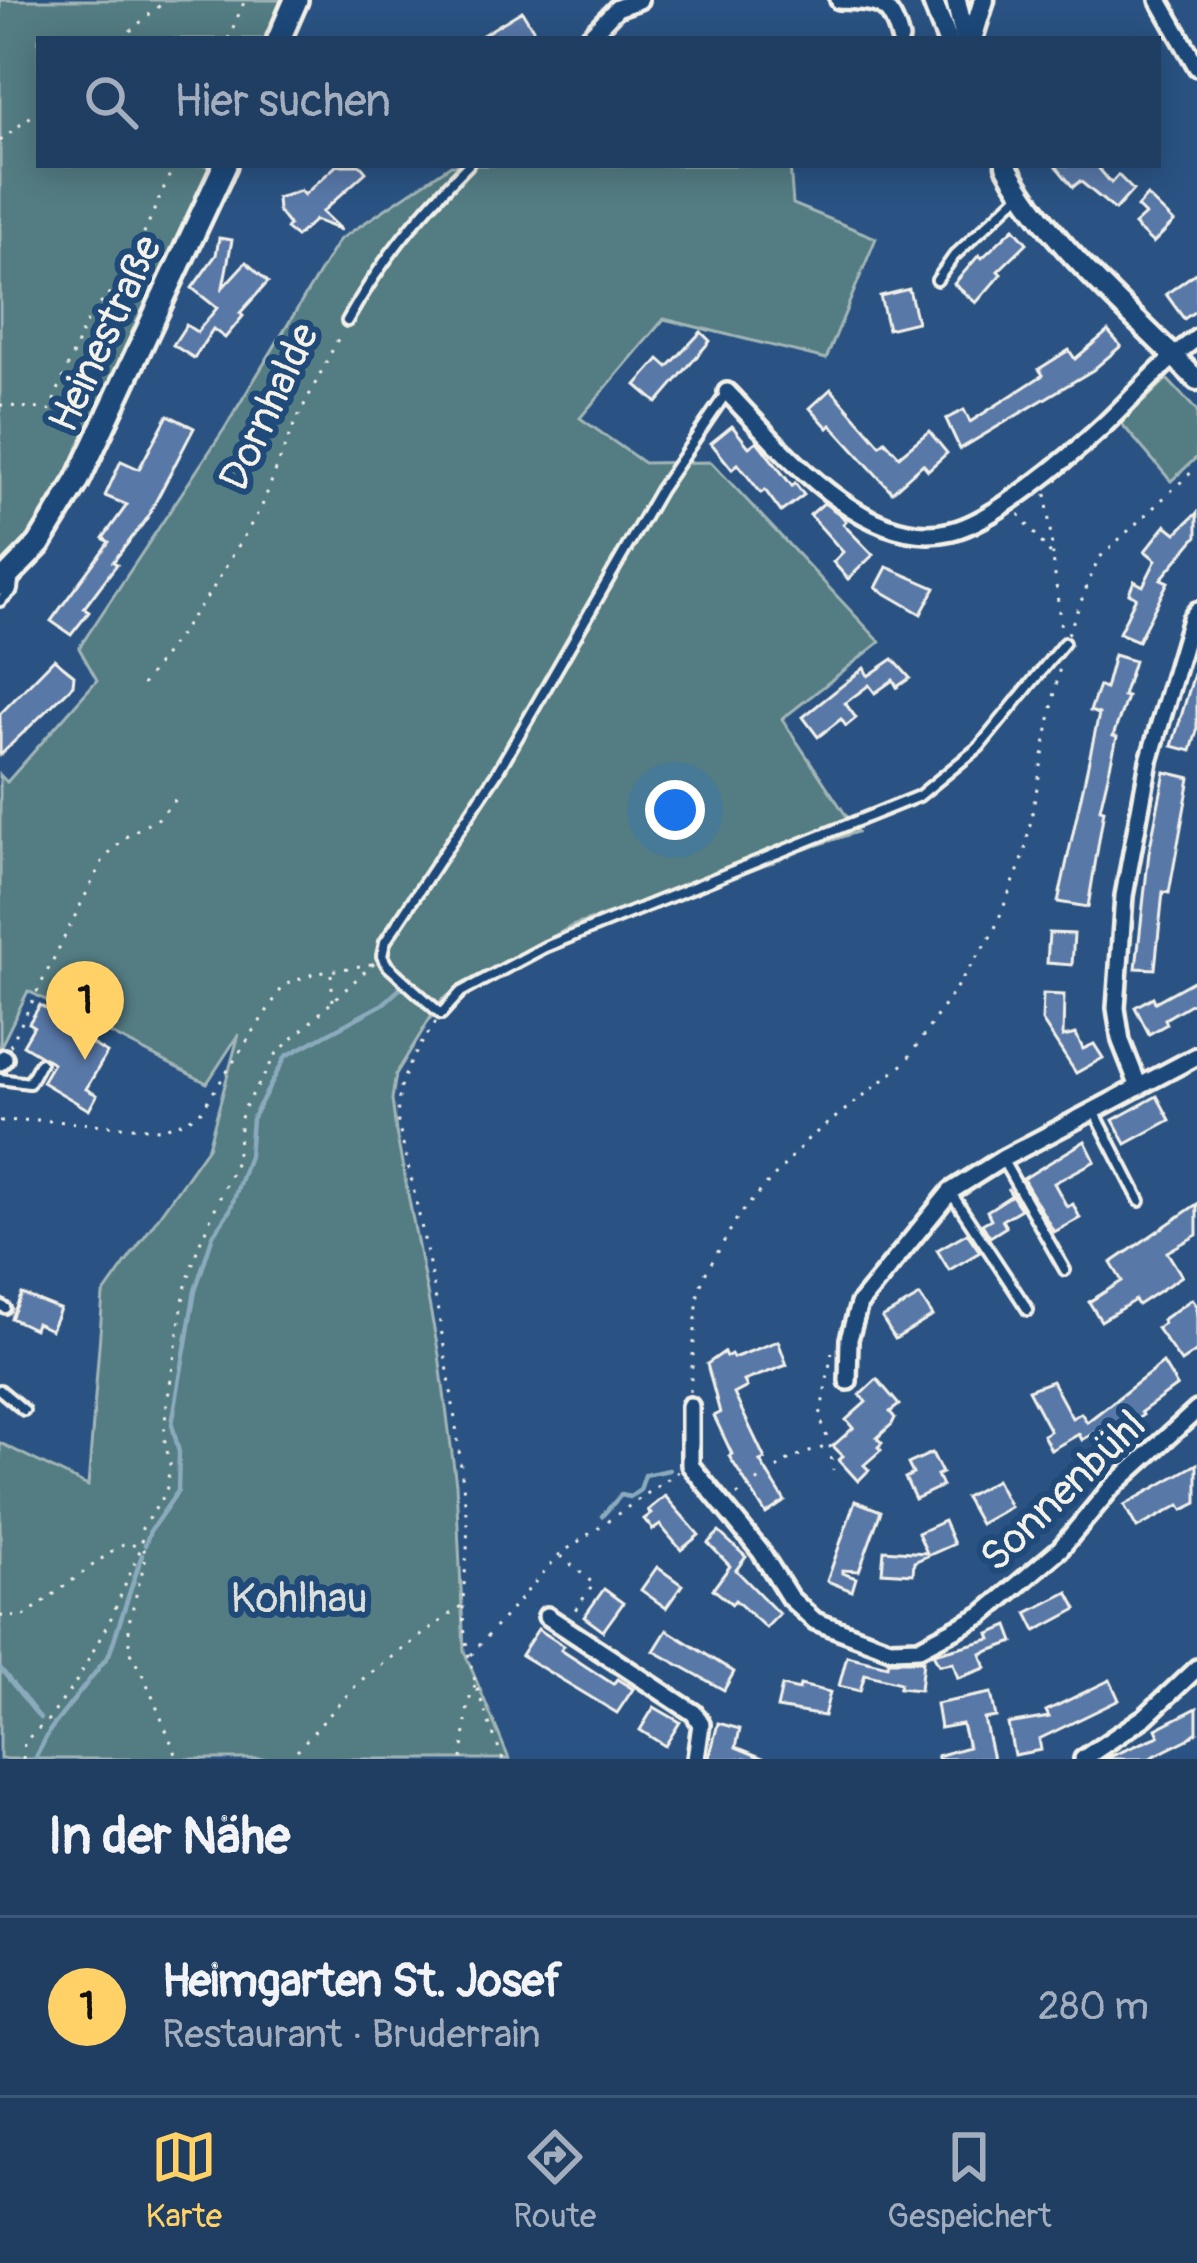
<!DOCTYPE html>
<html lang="de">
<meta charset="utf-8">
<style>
:root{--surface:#203e62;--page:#284568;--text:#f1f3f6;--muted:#a2aebe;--line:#3d5777;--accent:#ffd166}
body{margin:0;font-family:Pangolin,sans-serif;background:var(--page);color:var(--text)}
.you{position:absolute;left:675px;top:810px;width:42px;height:42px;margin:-30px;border:9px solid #fff;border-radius:50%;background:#1a73e8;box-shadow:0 0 0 18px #1a73e833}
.badge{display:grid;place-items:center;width:78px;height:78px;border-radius:50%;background:var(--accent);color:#111;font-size:39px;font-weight:700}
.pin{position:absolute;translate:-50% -99px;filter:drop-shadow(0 3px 6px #0008)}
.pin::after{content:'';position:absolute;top:63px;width:42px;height:36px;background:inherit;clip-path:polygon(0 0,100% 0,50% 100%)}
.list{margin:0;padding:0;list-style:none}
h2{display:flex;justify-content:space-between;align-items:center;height:156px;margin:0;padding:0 48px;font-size:51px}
h2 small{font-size:39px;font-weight:400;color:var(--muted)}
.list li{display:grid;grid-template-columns:78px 1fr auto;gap:36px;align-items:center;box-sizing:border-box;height:180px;padding:0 48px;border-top:3px solid var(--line)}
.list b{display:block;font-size:45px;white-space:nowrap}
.list p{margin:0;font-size:39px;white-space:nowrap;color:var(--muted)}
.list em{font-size:39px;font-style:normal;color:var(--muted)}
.icon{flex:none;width:66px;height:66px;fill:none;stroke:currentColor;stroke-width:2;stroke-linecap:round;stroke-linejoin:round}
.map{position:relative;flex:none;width:1197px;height:1759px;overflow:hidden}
.search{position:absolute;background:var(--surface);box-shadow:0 6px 30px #0003;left:36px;right:36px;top:36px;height:132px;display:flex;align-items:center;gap:30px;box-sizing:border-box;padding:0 42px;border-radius:0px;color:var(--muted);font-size:45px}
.sheet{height:336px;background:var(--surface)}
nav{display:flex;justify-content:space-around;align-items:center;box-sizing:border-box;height:168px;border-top:3px solid var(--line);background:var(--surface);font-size:33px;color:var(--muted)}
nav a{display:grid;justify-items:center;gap:6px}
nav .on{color:var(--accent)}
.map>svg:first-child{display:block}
</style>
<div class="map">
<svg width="1197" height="1759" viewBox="0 0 1197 1759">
<rect width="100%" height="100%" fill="#2a5383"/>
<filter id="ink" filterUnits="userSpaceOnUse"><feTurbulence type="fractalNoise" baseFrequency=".00833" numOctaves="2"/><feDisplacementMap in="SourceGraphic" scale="24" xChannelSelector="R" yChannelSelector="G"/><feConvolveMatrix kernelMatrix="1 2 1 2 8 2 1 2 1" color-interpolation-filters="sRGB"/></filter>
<g filter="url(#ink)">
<g fill="#527b83" stroke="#a3b6b6" stroke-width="3">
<polygon points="0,0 281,0 264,39 39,39 39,165 210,165 91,454 0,584"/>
<polygon points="451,165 790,165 793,204 876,238 826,359 664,319 580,418 644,463 711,462 880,642 782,719 857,832 572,926 442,999 396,1074 392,1099 396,1132 439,1355 456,1484 464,1651 509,1759 0,1759 0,1443 88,1486 103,1295 208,1147 239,1034 207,1083 28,991 0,1048 0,775 7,782 97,680 79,648 225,428 339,240"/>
<polygon points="1167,379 1197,411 1197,457 1171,481 1121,423"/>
</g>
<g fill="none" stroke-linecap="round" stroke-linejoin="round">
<g stroke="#8babbd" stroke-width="4.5">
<polyline points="602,1516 621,1495 630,1497 640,1490 645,1475 669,1470"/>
<polyline points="145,1545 150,1531 178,1491 179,1452 172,1424 195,1291 213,1235 230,1210 249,1156 252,1119 286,1056 383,1004 412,978"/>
<polyline points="0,1668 40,1718"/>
<polyline points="35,1759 50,1730 109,1655 142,1555"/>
</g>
</g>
<g fill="#5878a8" stroke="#f4f1e8" stroke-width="3">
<polygon points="522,11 539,39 476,39"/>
<polygon points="337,165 360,165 366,172 322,212 341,230 315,220 296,237 286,229 289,225 278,211 277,198 300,191 304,195"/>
<polygon points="1055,165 1096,165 1111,183 1118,175 1133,190 1115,210 1080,181 1073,187"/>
<polygon points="1147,196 1174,222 1153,243 1134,225 1145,215 1137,207"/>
<polygon points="1014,228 1027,243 998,271 1001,274 976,303 954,284 979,255 982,258"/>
<polygon points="219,238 232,240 223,287 246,262 268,282 240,313 243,316 225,338 213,329 194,358 173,345 186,325 197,332 217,308 192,288 216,255"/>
<polygon points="1197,272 1197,310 1184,319 1166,294"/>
<polygon points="909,289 917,322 888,329 880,296"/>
<polygon points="1108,331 1121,346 1093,370 960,449 946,419 964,410 970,422 1043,375 1039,369 1069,350 1075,359"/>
<polygon points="701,332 710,341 657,403 636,385 659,359 668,367"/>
<polygon points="831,389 880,445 885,441 899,456 929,431 947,453 928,470 923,464 892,492 831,425 828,428 810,408"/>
<polygon points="168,415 194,428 146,520 113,562 117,564 84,608 89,612 71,635 51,621 109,542 103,538 127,505 105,496 121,461 139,469"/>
<polygon points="732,426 749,447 757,441 792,486 795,483 804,495 781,512 765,490 761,493 738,464 732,469 711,443"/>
<polygon points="824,503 841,515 846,521 843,524 873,555 848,579 833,562 843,552 810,515"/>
<polygon points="1197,513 1197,536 1161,579 1168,582 1138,641 1119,633 1136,597 1129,593 1134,581 1143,586 1156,560 1145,551 1166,525 1176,533"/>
<polygon points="887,567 935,588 921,614 876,588"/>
<polygon points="1114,655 1134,661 1123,696 1127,697 1113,736 1117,737 1100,809 1104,810 1088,907 1058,902 1099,714 1090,711 1099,686 1105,689"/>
<polygon points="54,659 74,675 73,685 0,755 0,714"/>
<polygon points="893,659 910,678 897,687 893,680 875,693 869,685 845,703 856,718 846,726 841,719 818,737 803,717 864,668 868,676"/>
<polygon points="1194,674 1197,674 1197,731 1191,751 1172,746"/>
<polygon points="1165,772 1190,778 1169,893 1163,892 1155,969 1136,968 1149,852"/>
<polygon points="1049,933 1074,934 1072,965 1047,963"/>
<polygon points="1197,979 1197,1000 1165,1019 1167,1024 1149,1034 1135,1007 1153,997 1155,1002"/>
<polygon points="1043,994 1064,995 1063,1037 1076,1034 1083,1049 1094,1044 1103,1058 1076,1073 1042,1021"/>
<polygon points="40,1005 58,1016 55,1022 107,1053 86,1089 97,1095 89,1110 42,1082 53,1063 23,1045 34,1026 29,1023"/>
<polygon points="1157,1096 1170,1120 1126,1144 1113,1120"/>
<polygon points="1085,1141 1095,1161 1054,1183 1067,1207 1073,1204 1080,1218 1054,1232 1023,1179"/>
<polygon points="1007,1188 1021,1209 1002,1220 1006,1227 990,1237 982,1224 991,1219 987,1211 1012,1195"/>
<polygon points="1197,1204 1197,1235 1167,1252 1182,1276 1138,1305 1135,1300 1101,1321 1089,1302 1122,1281 1111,1263"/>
<polygon points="967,1233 980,1252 949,1270 937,1250"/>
<polygon points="22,1294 60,1309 51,1330 36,1323 34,1329 11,1318"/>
<polygon points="920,1296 933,1316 895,1339 882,1318"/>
<polygon points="1192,1299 1197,1306 1197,1351 1181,1362 1157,1328 1164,1323 1162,1320"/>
<polygon points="778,1341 787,1365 744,1381 747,1387 734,1394 765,1459 760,1461 785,1501 766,1514 729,1456 732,1454 714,1416 720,1413 707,1364 724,1352 726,1357 731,1354 733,1358"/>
<polygon points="1163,1363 1177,1386 1141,1412 1143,1415 1116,1435 1108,1425 1082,1440 1079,1434 1051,1450 1043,1435 1050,1431 1028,1390 1052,1381 1072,1418 1081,1413 1087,1422"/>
<polygon points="877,1379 899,1405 890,1412 895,1418 892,1424 877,1438 882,1443 878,1447 881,1450 864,1465 869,1470 858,1481 839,1460 843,1456 833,1446 853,1428 846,1420 866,1402 860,1395"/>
<polygon points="932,1453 942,1473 937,1475 942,1486 915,1499 905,1478 913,1474 908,1464"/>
<polygon points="1197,1464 1197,1503 1183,1510 1180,1505 1137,1528 1124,1505"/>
<polygon points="996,1480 1010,1507 980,1524 965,1497"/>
<polygon points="665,1496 699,1535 681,1550 660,1525 653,1530 644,1519 651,1514 648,1510"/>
<polygon points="855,1501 881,1511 859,1571 842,1570 842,1573 856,1578 852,1591 827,1581"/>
<polygon points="944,1521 954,1544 914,1562 913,1574 882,1572 884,1550 927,1553 918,1533"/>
<polygon points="719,1532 746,1557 736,1570 779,1614 766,1628 735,1600 732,1604 713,1589 730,1566 708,1543"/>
<polygon points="657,1567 682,1585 666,1608 641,1590"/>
<polygon points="604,1589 623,1603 603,1631 584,1617"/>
<polygon points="1068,1592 1077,1609 1036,1631 1027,1613"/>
<polygon points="1008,1626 1014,1642 981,1654 986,1668 958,1678 953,1663 939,1665 933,1654 991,1639 989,1634"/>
<polygon points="538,1629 564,1646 561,1650 613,1684 617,1679 633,1689 617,1713 521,1655"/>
<polygon points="667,1630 734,1672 724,1690 654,1651"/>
<polygon points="847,1656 887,1666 888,1661 923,1661 920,1690 899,1688 900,1683 865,1674 860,1691 839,1686"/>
<polygon points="1110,1680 1119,1700 1039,1739 1041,1750 1014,1755 1008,1724 1049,1717 1046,1711"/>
<polygon points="800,1685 830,1692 824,1716 777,1708 782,1686 799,1690"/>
<polygon points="991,1693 996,1717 984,1719 993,1759 938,1759 937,1756 968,1747 962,1724 940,1728 936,1704"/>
<polygon points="654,1707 680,1722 665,1746 640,1730"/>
<polygon points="1197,1708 1197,1732 1188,1739 1148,1759 1104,1759 1159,1736 1156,1729"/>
<polygon points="718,1723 740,1729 736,1747 765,1759 709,1759"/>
</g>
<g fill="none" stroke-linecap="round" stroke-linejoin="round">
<g stroke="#f4f1e8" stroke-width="16">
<g id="service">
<polyline points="937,280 954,256 1020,194"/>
<path d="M347,321C382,259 418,215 468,165"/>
<polyline points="727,392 660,490 498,771 385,942 382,956 387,965 441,1014 461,992 545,947 919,796 979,747 1064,643"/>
<polyline points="0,601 12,590 13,580"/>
<polyline points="0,1079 29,1083 40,1063"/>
<polyline points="1095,1113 1140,1201"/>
<polyline points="1002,1159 1065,1270"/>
<polyline points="951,1193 1028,1310"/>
<polyline points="0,1305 5,1308"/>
<polyline points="0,1390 24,1410"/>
</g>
</g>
<g stroke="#f4f1e8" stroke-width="24">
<g id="minor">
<path d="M839,0C878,2 890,0 900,39"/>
<polyline points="1159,0 1197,67"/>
<polyline points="587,39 617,8 639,0"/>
<path d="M727,392C780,447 864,553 952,531C994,521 1070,457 1103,426C1134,397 1162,363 1197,338"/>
<polyline points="0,1062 4,1058"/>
<polyline points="1139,1087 1121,1041 1116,1008 1124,896 1149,761 1191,619 1197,611"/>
<polyline points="848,1381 849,1339 859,1304 951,1191 1002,1159 1197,1056"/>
<polyline points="690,1406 690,1465 761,1552 790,1598 815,1621 890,1649 919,1648 982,1615 1060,1549 1111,1488 1197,1410"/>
<polyline points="547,1616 694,1713 701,1724 696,1759"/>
<polyline points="1083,1759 1145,1717 1197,1668"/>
</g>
</g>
<g stroke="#f4f1e8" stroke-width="27">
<g id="tertiary">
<polyline points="932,0 947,39"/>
<polyline points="956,0 965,39"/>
<polyline points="972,39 984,0"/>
<path d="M1006,165C1051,248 1132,312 1197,380"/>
</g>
</g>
<g stroke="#f4f1e8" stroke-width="30">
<g id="secondary">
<polyline points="279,39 296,0"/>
<polyline points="0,584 39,544 78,480 225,165"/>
</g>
</g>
<g stroke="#f4f1e8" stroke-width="3" stroke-dasharray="3 9" stroke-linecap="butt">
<polyline points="121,39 166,0"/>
<polyline points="228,39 245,0"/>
<polyline points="0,141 39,110"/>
<polyline points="0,405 50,410 85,324 128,269 174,165"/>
<polyline points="1046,494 1053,556"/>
<polyline points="1019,514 1053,557 1061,630"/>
<polyline points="1068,634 1098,559 1197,467"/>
<polyline points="142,685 212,590 262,506 291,431 341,333"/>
<polyline points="331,974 333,1001"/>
<path d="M436,1022C413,1056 395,1081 398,1124C430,1254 455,1391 467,1525C469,1553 463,1580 463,1608C464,1660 484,1711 503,1759"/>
<polyline points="10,1046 103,860 129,834 159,818 178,796"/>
<polyline points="0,1121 38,1120 160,1129 184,1122 201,1111 284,985 313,974 372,964"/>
<polyline points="832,1352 820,1417 830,1446 833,1470"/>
<polyline points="690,1392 698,1294 704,1276 739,1215 808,1139 905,1063 993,933 1024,856 1060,666"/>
<polyline points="737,1495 791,1458 828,1446"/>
<polyline points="143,1549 147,1553 129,1622 129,1651 145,1679 178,1759"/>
<polyline points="561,1556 594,1584 572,1614"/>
<polyline points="0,1616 23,1617 112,1551 127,1543 139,1547"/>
<polyline points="471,1655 559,1555 678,1472"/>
<polyline points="23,1759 24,1742 50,1718 78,1679 111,1618 141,1548 142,1528 166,1493 170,1464 164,1437 166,1410 185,1289 198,1247 236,1161 242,1112 277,1053 375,962"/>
<polyline points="289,1759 360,1681 461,1606"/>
<polyline points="462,1759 468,1703 475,1686"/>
</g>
<use href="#service" stroke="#1f4a7a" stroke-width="8"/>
<use href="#minor" stroke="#1f4a7a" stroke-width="15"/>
<use href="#tertiary" stroke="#1f4a7a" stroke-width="18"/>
<use href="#secondary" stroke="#1f4a7a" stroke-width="21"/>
</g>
</g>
<g text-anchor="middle" stroke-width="12" stroke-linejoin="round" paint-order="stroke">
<g font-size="42" fill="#f4f1e8" stroke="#1f4a7a">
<text transform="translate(104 333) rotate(-65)" y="15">Heinestraße</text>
<text transform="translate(268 406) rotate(-65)" y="15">Dornhalde</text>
<text transform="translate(1062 1490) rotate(-44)" y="15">Sonnenbühl</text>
</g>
<g font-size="42" fill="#dcdfd9" stroke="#1f4a7a">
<text x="299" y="1612">Kohlhau</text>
</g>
</g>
</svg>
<div class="you"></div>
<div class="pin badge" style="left:85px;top:1060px">1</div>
<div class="search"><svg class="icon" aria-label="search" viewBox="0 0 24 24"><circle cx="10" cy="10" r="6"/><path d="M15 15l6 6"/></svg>Hier suchen</div>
</div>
<section class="sheet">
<h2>In der Nähe<small></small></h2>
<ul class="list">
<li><span class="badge">1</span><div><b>Heimgarten St. Josef</b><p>Restaurant · Bruderrain</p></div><em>280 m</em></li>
</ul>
</section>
<nav>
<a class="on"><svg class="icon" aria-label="map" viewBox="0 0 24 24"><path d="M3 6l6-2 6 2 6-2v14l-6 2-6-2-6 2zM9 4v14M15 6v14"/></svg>Karte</a>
<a><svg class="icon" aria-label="directions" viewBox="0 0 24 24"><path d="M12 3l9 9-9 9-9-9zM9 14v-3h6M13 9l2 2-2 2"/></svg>Route</a>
<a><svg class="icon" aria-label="saved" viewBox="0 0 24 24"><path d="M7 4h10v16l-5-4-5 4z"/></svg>Gespeichert</a>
</nav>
